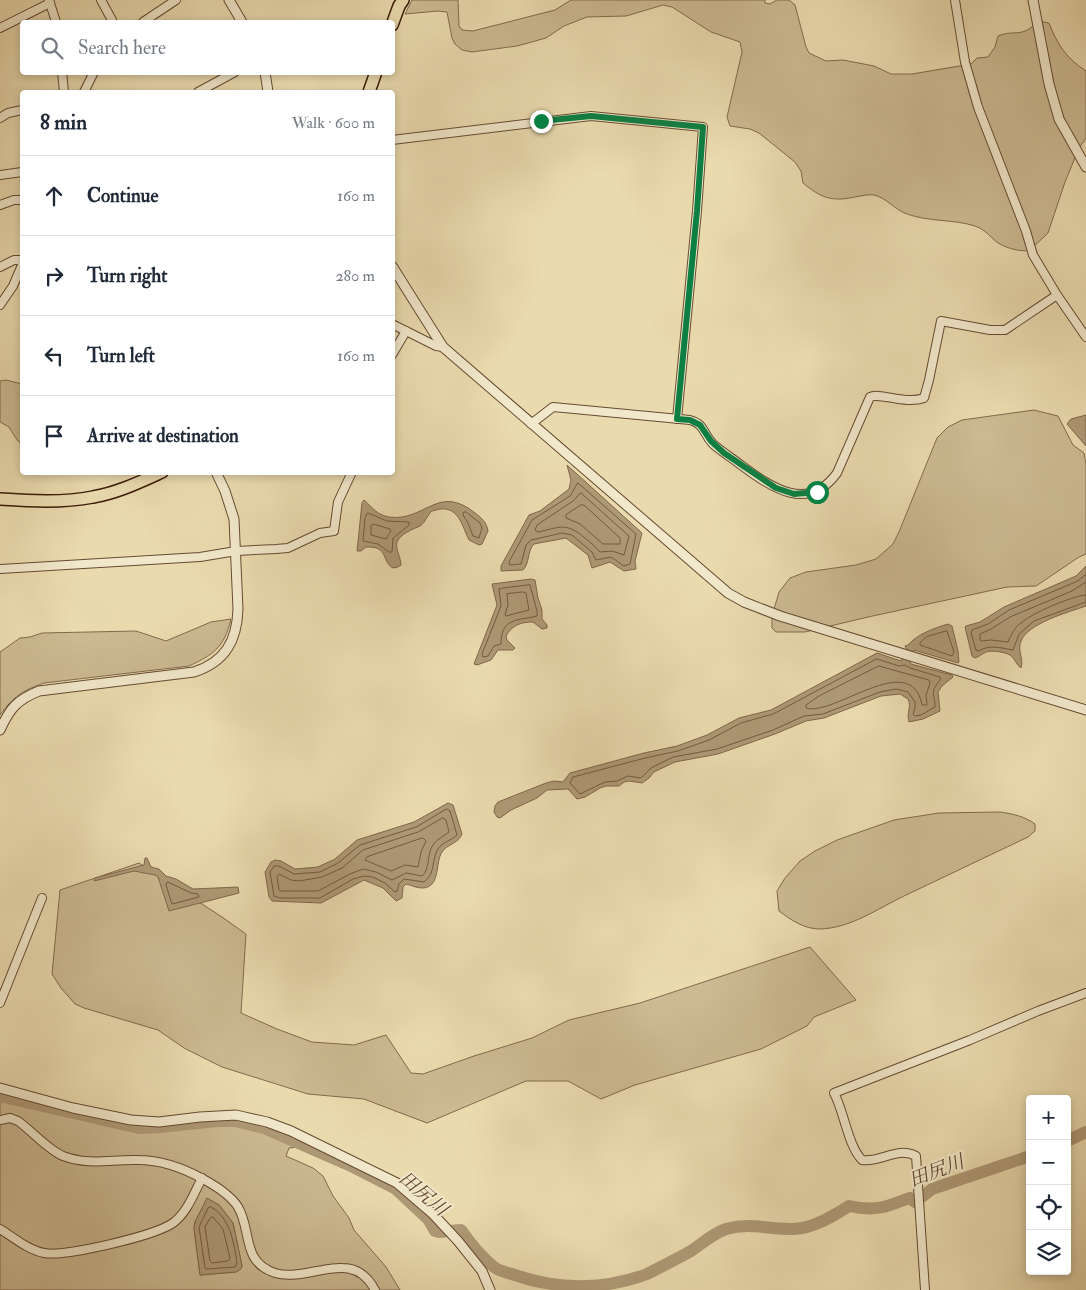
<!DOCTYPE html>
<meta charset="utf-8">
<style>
:root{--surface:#fff;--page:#f6f6f7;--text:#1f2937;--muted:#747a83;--line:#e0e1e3}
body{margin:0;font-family:"IM FELL Double Pica","Noto Serif JP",serif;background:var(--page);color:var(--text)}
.controls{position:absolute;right:15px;bottom:15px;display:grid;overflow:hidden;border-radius:5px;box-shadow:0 2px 8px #0003}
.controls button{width:45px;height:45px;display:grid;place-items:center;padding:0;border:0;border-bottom:1px solid var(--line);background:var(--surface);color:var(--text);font:25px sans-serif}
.stop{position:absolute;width:15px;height:15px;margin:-11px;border:4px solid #0b8043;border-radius:50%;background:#fff}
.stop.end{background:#0b8043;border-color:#fff;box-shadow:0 1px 5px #0008}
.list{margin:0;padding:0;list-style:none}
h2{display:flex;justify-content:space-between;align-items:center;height:65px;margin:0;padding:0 20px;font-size:21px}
h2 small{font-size:16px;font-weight:400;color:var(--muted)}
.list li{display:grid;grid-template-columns:32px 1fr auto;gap:15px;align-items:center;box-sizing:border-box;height:80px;padding:0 20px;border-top:1px solid var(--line)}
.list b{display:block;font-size:19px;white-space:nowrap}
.list em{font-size:16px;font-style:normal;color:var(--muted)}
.icon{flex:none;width:28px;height:28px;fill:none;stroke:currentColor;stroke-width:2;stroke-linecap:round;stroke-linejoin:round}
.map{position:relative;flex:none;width:1086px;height:1290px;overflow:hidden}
.search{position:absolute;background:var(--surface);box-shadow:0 2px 8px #0003;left:20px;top:20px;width:375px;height:55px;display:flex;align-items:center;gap:12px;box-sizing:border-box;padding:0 18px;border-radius:5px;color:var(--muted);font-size:19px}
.panel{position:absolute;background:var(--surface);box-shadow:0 2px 8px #0003;left:20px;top:90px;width:375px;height:385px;border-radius:5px}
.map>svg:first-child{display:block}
</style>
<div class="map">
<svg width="1086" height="1290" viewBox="0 0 1086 1290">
<rect width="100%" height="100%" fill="#eadbaf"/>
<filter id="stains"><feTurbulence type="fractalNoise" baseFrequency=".004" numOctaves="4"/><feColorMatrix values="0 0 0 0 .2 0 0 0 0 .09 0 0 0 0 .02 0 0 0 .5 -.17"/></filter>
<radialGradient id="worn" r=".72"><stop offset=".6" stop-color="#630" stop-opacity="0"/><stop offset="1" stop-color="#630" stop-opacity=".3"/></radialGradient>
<g fill="#ccba92" stroke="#836a4c" fill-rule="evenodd">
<path d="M412,0H458L459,26L462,30L473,31L555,10L571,0H765V3L770,4L777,0H789L795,5L806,47L809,53L826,61L843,60L874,66L891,74H912L971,64L977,58L988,57L995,47L998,36C1015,29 1022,39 1038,21L1049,23C1057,44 1067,59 1086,71V138L1079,148L1065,182L1048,233L1029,251C1019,251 1009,249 1000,244C991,239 987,230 975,226C953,219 929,222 907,214C895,210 887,198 874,195C868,194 862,196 855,197C832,202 821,198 803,183L801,171L795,162L759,133L750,129L730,126L727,117L742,52L740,42L711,32L672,7L663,5L626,16L587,17L564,26L546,38L517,46L472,52L462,50L455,44L452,38L447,12L438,11L405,14Z"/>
<path d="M6,380L22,384V445C18,442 12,432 9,427L0,422V381Z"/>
<polygon points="1034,410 1058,416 1073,445 1084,453 1086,464 1086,554 1079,557 1036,586 1007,587 868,617 805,632 776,632 772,628 772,616 779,592 790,578 806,572 856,565 876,559 893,544 899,532 937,438 948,427 962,420"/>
<path d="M231,619C224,648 214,654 189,666L44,683C22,691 14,696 0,715V652L20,638L30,637L42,633L136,631L166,641L211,622Z"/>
<path d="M1000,812C1013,814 1024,816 1035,824V831L1028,837C987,857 945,876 904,896C877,909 851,928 820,929C804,929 791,920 779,911L777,891L785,878L800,861L815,851L837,840L894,820L939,813Z"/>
<polygon points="139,863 222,917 246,934 241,1013 277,1029 312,1042 354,1045 386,1035 411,1073 423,1074 474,1056 532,1038 569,1020 640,1003 810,947 856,1000 814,1017 807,1026 761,1049 635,1085 601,1099 568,1081 526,1081 427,1123 364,1099 308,1094 222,1067 184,1048 158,1030 84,1008 75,1004 61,988 52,974 60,890"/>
<path d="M0,1094C46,1105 94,1120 141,1126C167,1129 194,1119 220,1119C260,1119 296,1138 332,1154L330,1161L300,1147L289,1148L286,1156L313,1168L323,1176L333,1196L349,1218L354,1230L386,1267L400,1290H0ZM207,1199L219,1205L233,1223L242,1266L241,1268L236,1272L200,1275L194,1228L195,1222Z"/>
</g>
<g fill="#ae9976" stroke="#80664a">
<polygon points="1086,415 1086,446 1067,424 1071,419"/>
<path d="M567,465L642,533L635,561L636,569L624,571L610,562L592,568L588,555L566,538L534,544C527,551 530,563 523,570L501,571V566L529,515L540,511L569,489L571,480Z"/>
<path d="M364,500C373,508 377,515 389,517C425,522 438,483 475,513C482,518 487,523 488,531L482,544L479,545L469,540C462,526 459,507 440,509C437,510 435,510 432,511C427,515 426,522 420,526C413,529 400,534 397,542C395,548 401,558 401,565L398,567L393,568C381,561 389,546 366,547L361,551H357L362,503Z"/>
<path d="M1086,566V606C1069,612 1028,623 1021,641C1017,650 1024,659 1021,668C1016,665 1015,658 1010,655C1005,652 991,650 986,652C981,654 980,657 974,658L972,656L965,627L966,626L980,622L1004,607L1076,576Z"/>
<path d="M531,579L535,580L538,598L542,610V619L547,625V628L542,629L533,622C521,622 512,625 506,636L507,640L515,648L513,650H498L491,660L477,665L474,664L497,605L492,584Z"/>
<path d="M948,624L952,626L958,651L959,662L958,663L914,650L910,662L911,664L952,675L953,677L942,686L938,692L940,711L923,719L909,722C906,713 912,707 908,699L900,694L881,696L824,718L806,721L775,734L718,754L675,762L654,772L649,778L642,783L629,781L624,782L619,786H606L600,788L585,797L577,799L568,789L547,790L537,798L511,810L500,818L497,817L494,812L495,806L498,802L546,783L554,781L563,782L570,773L644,753L677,746L707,735L739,718L771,710L877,653L901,661L907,650L905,646L908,645C917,634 935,628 948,624Z"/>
<path d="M448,803L453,805L462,834C458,844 447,844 442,852C435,862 441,888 422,888C416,888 411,885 406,884L403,887L402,898L396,901L383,888L364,880L321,903L272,901L269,897L265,872L271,862L275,860L281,861L295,869L318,867L335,859L357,840L414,822Z"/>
<polygon points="145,858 147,858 151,867 159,869 166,876 176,879 193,889 238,887 239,893 169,911 158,877 155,875 134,871 94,881 95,878 144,865"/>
<polygon points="207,1198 219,1205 233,1223 242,1266 241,1269 236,1272 200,1275 194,1228 195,1222"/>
</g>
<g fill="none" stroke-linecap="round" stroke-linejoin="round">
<g stroke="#745a3e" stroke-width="1">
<polygon points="578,483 636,534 630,564 624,566 611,557 596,560 592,552 572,535 562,533 531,540 526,545 521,564 510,565 509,562 532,520 570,496"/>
<path d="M581,493L629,536L624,555L612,551L600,552C596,547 591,543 585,538C566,522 561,527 538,532L535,530L537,525L573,501Z"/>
<polygon points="581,505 584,505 620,538 620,544 603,544 580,524 566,518 566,515"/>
<polygon points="466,512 480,523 482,528 479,538 473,536 468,523 463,515 463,513"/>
<polygon points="368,513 387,521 409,522 409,525 393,538 392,552 389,552 378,544 363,541 365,518"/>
<polygon points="373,524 390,529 391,531 386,539 371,535 371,526"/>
<path d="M1086,574L1078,581L1009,610L988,624L972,630L971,633L976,650L979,651C990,644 1000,648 1013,650L1019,634L1034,621L1086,602"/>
<path d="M1086,582L1072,591L1010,617L991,629L980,634V640L982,641L991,640L1008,642C1011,635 1014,628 1021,623C1032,613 1072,596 1086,595"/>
<path d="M530,585L537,611V616C518,621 501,617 501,644L494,646L488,656L483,657L482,654L501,606L499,589Z"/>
<polygon points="523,592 526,593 529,610 506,616 505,614 508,605 507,594"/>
<polygon points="947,631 954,652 952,656 920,645 920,643 926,637"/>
<path d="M877,659L899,666L905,665L910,668L940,677V680C929,694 935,693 935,707L921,715L915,716L913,714L915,708V702L908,692L896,689L880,692L823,714L804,716L773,730L717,749L673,757L651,768L641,778L628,776L617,781L605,782L580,794L570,783L573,777L645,758L678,751L709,740L741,723L773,714Z"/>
<path d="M879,666L929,680L930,683L926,695L927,705H922C911,648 834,717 806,708V705L819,696Z"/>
<path d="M447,809L450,811L457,835C451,841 442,842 438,849C431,861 436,873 424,882L404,879L399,884L397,891L395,892L385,883L373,877L364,876L353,879L320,898H280L274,896L270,872L274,866H279L294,874L320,872L338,863L360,845L416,827Z"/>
<path d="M443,818L446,820L449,832C444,836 437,839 433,845C426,855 431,868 422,876L406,873L392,880L376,872L363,869L350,874L318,891H281L279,890L277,877L279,874L291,880L299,881L322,877L342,868L363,850L418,832Z"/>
<polygon points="423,838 426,841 421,852 418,867 405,865 391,871 365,860 367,857"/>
<polygon points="168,882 191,893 198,894 199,897 172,904 166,885"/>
<path d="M211,1207C230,1217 234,1243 237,1263L235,1267L207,1269L205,1268L199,1227L208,1208Z"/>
<polygon points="213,1217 223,1229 230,1258 228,1261 212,1263 210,1261 205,1227 210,1218"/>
</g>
<g stroke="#ae9976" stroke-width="12">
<path d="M0,1096L139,1128L160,1127L217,1121H235L264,1128L349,1165L396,1189L428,1219L435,1231L439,1232L461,1230C470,1243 481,1257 494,1267C499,1271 508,1273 515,1275C558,1290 605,1290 647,1274C662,1266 677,1259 691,1251C703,1243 712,1234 726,1229C751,1222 770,1230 794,1229C814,1228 833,1216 849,1206C863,1209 877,1210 890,1205C897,1203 903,1200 910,1198L915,1202L932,1189L1030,1156"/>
<polyline points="1067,1141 1086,1132"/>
</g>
<g stroke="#664a31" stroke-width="10">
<g id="minor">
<polyline points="49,0 56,22"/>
<polyline points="101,0 113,22"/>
<polyline points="955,0 965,62 978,107 1026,231 1033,255 1057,295 1086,337"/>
<polyline points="143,22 176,0"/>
<polyline points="0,28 50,3"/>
<polyline points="62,72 64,92"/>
<polyline points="84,92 94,72"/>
<polyline points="198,92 235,72"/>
<polyline points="0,118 8,113 22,110"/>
<polyline points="392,140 591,116 703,127 697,211 677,419"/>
<polyline points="0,175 22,172"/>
<polyline points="0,205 14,200 22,200"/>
<polyline points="0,267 14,260 22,260"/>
<polyline points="0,305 13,286 22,265"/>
<polyline points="392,324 436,346 443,347"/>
<polyline points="392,355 406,331"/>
<path d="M531,424L553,407L690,420C705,424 703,434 713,444C722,452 732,458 741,465C772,488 808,513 837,473L870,397C880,392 905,405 924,398L929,380L941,321L990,330H1005L1057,295"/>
<polyline points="0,569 200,557 236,551 276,549 288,548 320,533 334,531 338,502 352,472"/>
<polyline points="0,1003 42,898"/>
<path d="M0,1120L10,1118L18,1121C32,1131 48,1150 63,1156C90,1166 111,1159 138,1160C160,1160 183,1168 203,1179C214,1185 231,1196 238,1207C252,1230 241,1262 275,1273C310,1283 352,1246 375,1290"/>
<path d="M0,1229C13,1237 28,1250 44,1253C65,1257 154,1236 173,1223C187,1213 194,1193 202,1178"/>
<path d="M925,1290L916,1156C897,1146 881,1163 862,1160C848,1146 844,1111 834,1093L970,1040L1038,1011L1086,993"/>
</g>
</g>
<g stroke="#664a31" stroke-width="11">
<g id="tertiary">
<polyline points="229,0 242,22"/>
<polyline points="1033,0 1049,84 1059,119 1086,167"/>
<polyline points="265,72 268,92"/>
<polyline points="392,266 443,347 728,593 744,602 780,616 1086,710"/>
<path d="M0,730C10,708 17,700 39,691L194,672C225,662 237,641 238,609L234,519L225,491L216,472"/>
<polyline points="0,1088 73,1108 131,1120 159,1122 200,1117 236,1115 267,1122 291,1131 397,1183 432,1213 458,1241 482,1271 490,1290"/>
</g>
</g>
<g stroke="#3a1a07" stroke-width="14">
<g id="primary">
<polyline points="392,25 399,6 403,0"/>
<polyline points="369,92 376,72"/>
<path d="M0,499C30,501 63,503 93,497C117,493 140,482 162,472"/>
</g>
</g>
<use href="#minor" stroke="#f1e8cb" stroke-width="8"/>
<use href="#tertiary" stroke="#f1e8cb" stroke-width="9"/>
<use href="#primary" stroke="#eadbaf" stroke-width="11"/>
</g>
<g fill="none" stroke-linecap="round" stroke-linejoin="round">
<polyline stroke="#0b8043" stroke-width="6" points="541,121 591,116 703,127 697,211 677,419 690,420 700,425 711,441 724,453 776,488 794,494 817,492"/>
</g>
<g text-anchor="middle" stroke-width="4" stroke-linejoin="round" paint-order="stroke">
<g font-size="19" font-style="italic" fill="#63462e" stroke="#f1e8cb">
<text transform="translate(936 1170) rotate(-21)" y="7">田尻川</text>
<text transform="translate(424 1193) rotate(40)" y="7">田尻川</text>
</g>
</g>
<rect width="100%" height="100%" filter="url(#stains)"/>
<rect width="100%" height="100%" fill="url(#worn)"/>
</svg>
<div class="controls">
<button>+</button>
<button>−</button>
<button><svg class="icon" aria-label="locate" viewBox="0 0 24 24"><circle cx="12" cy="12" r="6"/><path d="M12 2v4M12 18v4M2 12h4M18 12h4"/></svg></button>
<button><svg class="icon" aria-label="layers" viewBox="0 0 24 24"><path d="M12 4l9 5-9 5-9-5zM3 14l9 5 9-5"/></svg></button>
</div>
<div class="stop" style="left:817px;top:492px"></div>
<div class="stop end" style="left:541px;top:121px"></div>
<div class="search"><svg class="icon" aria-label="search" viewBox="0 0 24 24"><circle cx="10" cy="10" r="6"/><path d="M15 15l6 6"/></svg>Search here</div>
<section class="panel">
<h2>8 min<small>Walk · 600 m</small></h2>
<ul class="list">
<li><svg class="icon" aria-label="ahead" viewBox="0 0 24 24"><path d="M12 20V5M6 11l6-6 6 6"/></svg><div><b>Continue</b></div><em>160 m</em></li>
<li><svg class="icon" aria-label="right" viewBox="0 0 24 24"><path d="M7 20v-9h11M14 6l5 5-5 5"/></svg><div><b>Turn right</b></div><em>280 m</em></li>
<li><svg class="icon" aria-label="left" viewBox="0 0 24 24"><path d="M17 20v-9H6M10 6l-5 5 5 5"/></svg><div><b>Turn left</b></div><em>160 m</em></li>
<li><svg class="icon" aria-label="arrive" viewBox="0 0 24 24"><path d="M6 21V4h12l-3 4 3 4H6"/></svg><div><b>Arrive at destination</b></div></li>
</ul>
</section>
</div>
